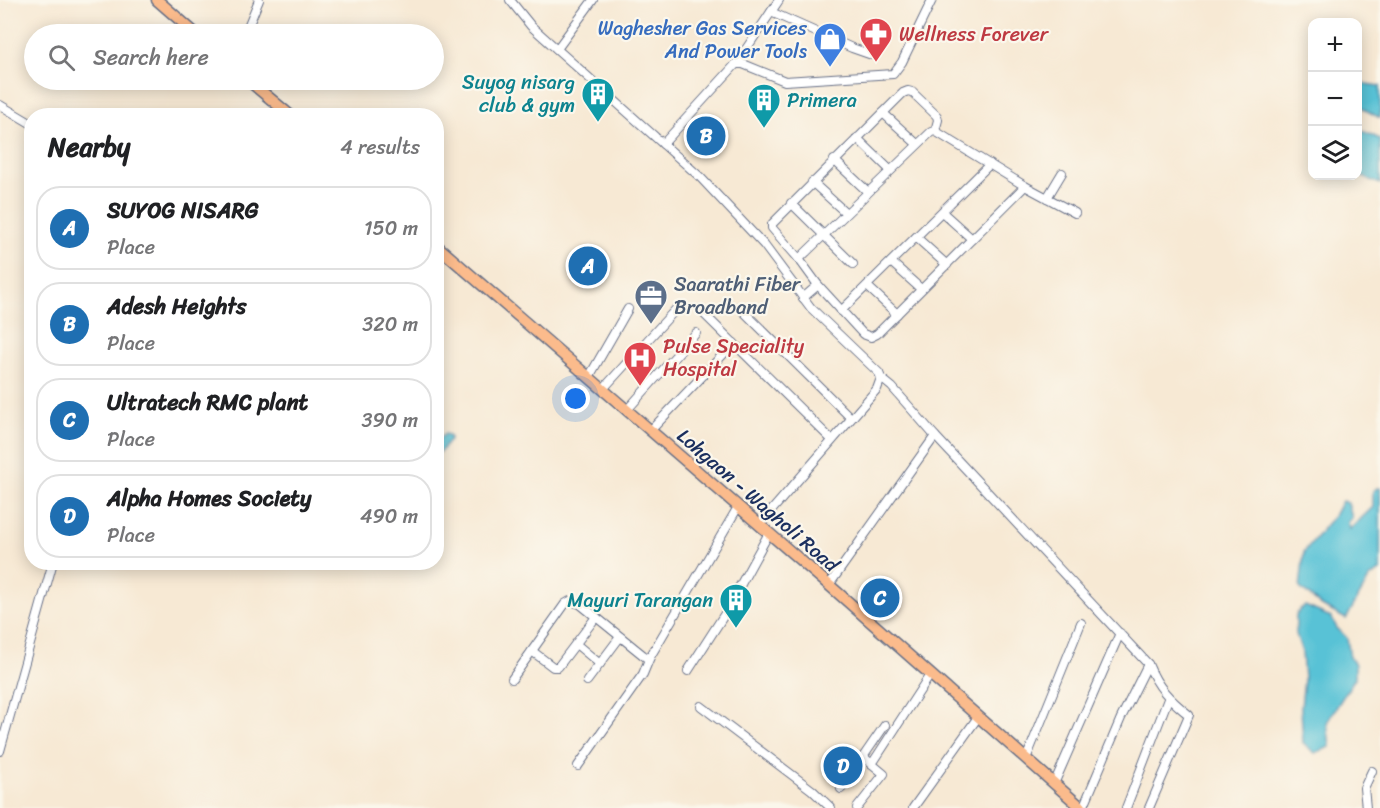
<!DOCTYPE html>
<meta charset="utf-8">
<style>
:root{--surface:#fff;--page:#f2f2f2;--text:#202124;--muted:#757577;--line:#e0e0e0;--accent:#1f6fb2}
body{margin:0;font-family:Sriracha,sans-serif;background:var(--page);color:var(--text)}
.controls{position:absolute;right:18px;top:18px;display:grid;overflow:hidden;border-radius:12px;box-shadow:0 3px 15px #0003}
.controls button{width:54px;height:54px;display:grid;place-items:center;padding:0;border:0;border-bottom:2px solid var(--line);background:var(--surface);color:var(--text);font:30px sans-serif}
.you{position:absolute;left:576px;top:399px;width:21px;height:21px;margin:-15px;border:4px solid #fff;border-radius:50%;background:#1a73e8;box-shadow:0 0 0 9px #1a73e833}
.badge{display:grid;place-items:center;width:39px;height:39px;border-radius:50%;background:var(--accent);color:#fff;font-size:20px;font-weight:700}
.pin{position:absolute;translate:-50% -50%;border:3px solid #fff;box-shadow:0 2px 6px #0006}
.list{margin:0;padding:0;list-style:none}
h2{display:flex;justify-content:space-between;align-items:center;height:78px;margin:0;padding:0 24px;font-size:26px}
h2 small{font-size:20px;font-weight:400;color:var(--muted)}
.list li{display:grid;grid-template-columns:39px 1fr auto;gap:18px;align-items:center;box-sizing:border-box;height:84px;margin:0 12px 12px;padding:0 12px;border:2px solid var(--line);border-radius:24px}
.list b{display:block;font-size:22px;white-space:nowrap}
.list p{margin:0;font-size:20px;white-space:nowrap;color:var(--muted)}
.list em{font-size:20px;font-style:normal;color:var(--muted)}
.icon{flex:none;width:33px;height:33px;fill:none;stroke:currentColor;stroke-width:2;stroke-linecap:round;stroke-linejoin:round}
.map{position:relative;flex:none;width:1380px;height:808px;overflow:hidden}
.search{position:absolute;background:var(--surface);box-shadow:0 3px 15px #0003;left:24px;top:24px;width:420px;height:66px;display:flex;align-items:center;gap:15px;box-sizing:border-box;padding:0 21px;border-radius:33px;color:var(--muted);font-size:22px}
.panel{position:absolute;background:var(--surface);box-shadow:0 3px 15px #0003;left:24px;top:108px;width:420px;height:462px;border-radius:24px}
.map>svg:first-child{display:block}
</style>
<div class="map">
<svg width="1380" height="808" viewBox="0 0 1380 808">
<rect width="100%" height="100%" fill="#fbf7ec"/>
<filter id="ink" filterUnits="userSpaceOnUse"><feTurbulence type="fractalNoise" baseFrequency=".0167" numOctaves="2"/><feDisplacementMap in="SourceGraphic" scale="12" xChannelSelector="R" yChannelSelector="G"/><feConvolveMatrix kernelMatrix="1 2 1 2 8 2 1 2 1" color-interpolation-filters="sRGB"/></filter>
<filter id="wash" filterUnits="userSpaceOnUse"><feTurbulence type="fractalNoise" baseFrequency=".008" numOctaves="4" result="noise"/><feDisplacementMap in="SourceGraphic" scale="24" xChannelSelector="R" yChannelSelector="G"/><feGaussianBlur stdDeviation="1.35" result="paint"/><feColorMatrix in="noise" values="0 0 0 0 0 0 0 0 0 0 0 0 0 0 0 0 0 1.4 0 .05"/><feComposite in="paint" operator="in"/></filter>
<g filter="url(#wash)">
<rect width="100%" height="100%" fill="#f7e9d4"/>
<g fill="#59c2d6" stroke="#3a789a" stroke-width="1.5">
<polygon points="1358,83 1380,86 1380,118 1358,106"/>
<polygon points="1358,129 1380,139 1380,184 1358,175"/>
<polygon points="445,434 449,435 450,439 443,449 437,454 437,440"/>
<polygon points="1377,488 1380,488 1380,571 1370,577 1346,619 1322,606 1300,588 1304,552 1335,514 1342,501 1348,503 1352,518 1348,522 1350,529 1373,507 1373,491"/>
<polygon points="1305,606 1331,617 1337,628 1347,638 1350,657 1355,665 1355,678 1327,722 1330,747 1315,753 1303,743 1301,708 1304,679 1302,652 1296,634 1296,616 1300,609"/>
</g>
</g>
<g filter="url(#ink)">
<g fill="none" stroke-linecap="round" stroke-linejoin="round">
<g stroke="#687087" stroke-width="10">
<g id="minor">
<polyline points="510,0 531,26 700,177 764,245 811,308 879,373 881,378 877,389 759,525"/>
<polyline points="771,12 852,48 872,55"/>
<polyline points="245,34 259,0"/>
<polyline points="557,49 593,0"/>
<polyline points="736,64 743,64 785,81 893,74 902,62 932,0"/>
<polyline points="0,105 32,124"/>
<polyline points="883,113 917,144"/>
<polyline points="935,131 938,120 937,116 912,92 908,91 903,93 772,224 772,228 799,259 818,285 863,334 871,337 877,334 1025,186"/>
<polyline points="857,138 890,170"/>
<polyline points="663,144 736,64 779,0"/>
<polyline points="834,160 868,192"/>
<polyline points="812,182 846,213"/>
<polyline points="1047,198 1062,173"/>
<polyline points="791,203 853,264"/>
<polyline points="942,212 972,239"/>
<polyline points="916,237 947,265"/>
<polyline points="799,259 931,132 935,131 1025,186 1075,213"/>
<polyline points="891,262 921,289"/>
<polyline points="867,286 897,314"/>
<polyline points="803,298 818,285"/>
<polyline points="739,307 851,418"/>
<polyline points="841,311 990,164"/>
<polyline points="705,315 832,440"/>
<polyline points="589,377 628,309"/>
<path d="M881,378L892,387L935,436L1148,664C1158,688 1169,699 1189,715L1149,808"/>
<polyline points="603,389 676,309"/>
<polyline points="627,410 696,333"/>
<polyline points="650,431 734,343"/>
<polyline points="829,585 935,436"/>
<polyline points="576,644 600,664"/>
<polyline points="532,651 553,667 558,667 596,617"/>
<polyline points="688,671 724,615 769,533"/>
<polyline points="512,679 565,604 570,601 580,604 643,655 647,658 650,657 738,507"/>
<polyline points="587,681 620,637"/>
<polyline points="701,706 812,790 831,808"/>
<polyline points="0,751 53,562"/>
<polyline points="863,757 885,725"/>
<polyline points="1026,759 1081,623"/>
<polyline points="578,766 643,674 650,657"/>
<polyline points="1054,784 1120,633"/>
<polyline points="841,789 863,757 872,764 930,675"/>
<polyline points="857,808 884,774 872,764"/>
<polyline points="913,808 978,717"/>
<polyline points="1083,808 1121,718 1148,664"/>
<polyline points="1126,808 1168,699"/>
<polyline points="1366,808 1364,788 1372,771"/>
</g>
</g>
<g stroke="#687087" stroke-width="13">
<g id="major">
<polyline points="157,0 196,34"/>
<polyline points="248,80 291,116"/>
<polyline points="436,245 829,585 1082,808"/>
</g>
</g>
<use href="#minor" stroke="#fff" stroke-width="8"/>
<use href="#major" stroke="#fbbb8c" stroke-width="10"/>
</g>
</g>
<defs>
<g id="pharmacy-pin" transform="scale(1.725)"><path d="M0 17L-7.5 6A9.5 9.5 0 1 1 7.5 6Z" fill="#e0444e" stroke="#fbf7ec"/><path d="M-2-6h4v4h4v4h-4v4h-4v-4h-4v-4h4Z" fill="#fff"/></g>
<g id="shop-pin" transform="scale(1.725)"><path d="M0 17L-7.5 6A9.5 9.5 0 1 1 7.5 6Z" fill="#3f7fe0" stroke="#fbf7ec"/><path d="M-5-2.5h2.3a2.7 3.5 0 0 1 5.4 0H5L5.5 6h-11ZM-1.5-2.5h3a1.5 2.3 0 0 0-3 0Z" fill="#fff"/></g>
<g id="building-pin" transform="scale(1.725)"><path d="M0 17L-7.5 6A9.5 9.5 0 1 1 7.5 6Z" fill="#0f9aa8" stroke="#fbf7ec"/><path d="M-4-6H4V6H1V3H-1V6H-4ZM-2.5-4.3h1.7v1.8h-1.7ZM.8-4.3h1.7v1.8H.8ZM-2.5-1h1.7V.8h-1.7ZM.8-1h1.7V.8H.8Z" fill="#fff"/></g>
<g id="office-pin" transform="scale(1.725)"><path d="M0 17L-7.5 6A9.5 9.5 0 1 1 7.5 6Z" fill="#5c6f8a" stroke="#fbf7ec"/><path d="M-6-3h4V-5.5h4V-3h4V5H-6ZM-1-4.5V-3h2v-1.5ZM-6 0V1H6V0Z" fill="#fff"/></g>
<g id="hospital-pin" transform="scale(1.725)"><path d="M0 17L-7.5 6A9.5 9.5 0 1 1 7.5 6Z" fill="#e0444e" stroke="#fbf7ec"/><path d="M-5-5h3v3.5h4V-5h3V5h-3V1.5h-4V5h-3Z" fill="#fff"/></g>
</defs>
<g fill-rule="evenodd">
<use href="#pharmacy-pin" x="876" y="34"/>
<use href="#shop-pin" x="830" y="39"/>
<use href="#building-pin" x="598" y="94"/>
<use href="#building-pin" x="764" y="100"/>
<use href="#office-pin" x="651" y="296"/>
<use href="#hospital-pin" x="640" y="358"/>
<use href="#building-pin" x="736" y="600"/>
</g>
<g text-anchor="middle" stroke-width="4.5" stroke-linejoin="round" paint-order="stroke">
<g font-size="20" fill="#366cbe" stroke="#fbf7ec" text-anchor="end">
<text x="807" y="35">Waghesher Gas Services<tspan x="807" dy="23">And Power Tools</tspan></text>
</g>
<g font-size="20" fill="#be3a42" stroke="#fbf7ec" text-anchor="start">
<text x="899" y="41">Wellness Forever</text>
<text x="663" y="353">Pulse Speciality<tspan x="663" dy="23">Hospital</tspan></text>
</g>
<g font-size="20" fill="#0d838f" stroke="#fbf7ec" text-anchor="end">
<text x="575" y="89">Suyog nisarg<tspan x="575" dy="23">club &amp; gym</tspan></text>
<text x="787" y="107" text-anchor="start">Primera</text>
<text x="713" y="607">Mayuri Tarangan</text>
</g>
<g font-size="20" fill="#4e5e75" stroke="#fbf7ec" text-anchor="start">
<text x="674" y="291">Saarathi Fiber<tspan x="674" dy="23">Broadband</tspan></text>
</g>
<g font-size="20" fill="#1b2f5e" stroke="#fbf7ec">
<text transform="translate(758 500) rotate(41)" y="7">Lohgaon - Wagholi Road</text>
</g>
</g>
</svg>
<div class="controls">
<button>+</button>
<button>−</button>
<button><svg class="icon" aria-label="layers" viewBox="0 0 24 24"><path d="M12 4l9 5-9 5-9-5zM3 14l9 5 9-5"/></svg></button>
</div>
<div class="you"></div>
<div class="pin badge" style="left:588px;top:266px">A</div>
<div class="pin badge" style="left:706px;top:136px">B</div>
<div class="pin badge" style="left:880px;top:598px">C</div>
<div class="pin badge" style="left:843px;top:766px">D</div>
<div class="search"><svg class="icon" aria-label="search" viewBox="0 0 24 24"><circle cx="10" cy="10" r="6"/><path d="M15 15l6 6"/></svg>Search here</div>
<section class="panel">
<h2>Nearby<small>4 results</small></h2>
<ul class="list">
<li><span class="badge">A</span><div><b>SUYOG NISARG</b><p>Place</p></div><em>150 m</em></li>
<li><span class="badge">B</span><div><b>Adesh Heights</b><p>Place</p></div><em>320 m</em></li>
<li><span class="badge">C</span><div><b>Ultratech RMC plant</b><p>Place</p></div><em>390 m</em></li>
<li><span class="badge">D</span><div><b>Alpha Homes Society</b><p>Place</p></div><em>490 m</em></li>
</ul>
</section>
</div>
